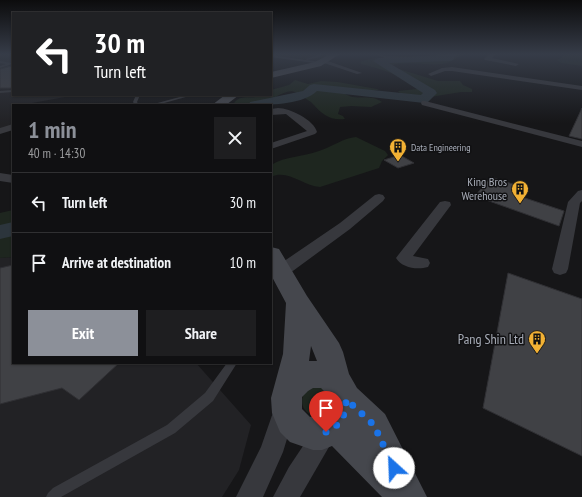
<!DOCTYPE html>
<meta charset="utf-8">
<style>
body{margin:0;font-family:"PT Sans Narrow",sans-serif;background:#1e1e20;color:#f1f3f6;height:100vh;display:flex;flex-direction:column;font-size:15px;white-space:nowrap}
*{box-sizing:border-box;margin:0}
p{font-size:13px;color:#9c9d9f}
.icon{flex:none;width:22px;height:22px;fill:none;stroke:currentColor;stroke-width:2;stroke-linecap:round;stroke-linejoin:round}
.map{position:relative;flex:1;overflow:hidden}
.sheet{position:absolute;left:12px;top:104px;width:260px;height:260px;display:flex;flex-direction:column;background:#101012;border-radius:0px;box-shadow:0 1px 3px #0004,0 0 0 1px #303032}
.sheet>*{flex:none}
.banner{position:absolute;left:12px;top:12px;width:260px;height:84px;border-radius:0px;box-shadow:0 1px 3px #0004,0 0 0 1px #303032;background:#202124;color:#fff;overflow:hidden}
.pin{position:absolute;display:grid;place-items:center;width:34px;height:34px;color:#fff;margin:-41px -17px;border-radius:50% 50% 50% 0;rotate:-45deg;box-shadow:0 0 4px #0007}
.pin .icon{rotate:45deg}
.me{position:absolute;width:44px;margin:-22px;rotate:335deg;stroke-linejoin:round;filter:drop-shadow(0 0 3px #0008)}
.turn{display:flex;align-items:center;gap:14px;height:84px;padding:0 16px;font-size:18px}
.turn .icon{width:52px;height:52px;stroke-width:2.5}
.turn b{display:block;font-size:28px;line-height:34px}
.round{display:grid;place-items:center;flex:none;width:42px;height:42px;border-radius:0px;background:#1e1e20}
.head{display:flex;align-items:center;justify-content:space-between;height:68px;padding:0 16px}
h1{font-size:24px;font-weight:800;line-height:30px;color:#8c9099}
.cta{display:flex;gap:8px;margin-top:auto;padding:8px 16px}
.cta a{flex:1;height:46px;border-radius:0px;background:#8c9099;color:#fff;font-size:16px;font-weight:800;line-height:46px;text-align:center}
.cta a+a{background:#1e1e20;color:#f1f3f6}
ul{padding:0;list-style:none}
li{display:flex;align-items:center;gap:12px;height:60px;padding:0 16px;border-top:1px solid #303032}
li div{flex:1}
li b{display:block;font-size:15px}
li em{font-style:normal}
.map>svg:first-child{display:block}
</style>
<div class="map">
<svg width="582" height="497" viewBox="0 0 582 497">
<rect width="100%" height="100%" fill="#161618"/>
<g fill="#222225">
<path d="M 0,54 L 13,54 L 13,95 L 76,95 L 32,103 L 32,105 L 13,105 L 13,126 L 0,130 Z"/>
<path d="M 271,54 L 332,54 L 318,61 L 271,55 Z"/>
<path d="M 13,257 L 13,363 L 196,363 L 251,425 L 239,470 L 222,497 L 0,497 L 0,258 Z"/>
</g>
<g fill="#1e261f">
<path d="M 439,54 L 465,54 C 457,56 452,63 443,64 C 425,66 406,60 389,66 L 438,81 L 460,81 L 463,85 L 472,89 L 472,92 L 461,92 L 424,98 L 401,94 L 398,91 L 417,89 L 418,85 C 400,75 381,69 361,64 L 360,62 C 381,52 421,64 439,54 Z"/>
<path d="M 567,54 L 582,54 L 582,66 L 561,63 L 557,60 Z"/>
<path d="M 295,80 L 308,84 L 321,81 L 338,82 L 377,89 L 379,90 L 345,91 L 344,93 C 355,102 370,93 382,102 L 371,107 L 351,106 L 340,107 L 338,114 L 343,116 L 345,119 C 330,121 322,114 313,104 C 312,102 298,94 295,92 C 285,88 269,103 258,105 C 250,107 241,105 233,105 C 238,95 246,98 255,97 C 261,97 265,95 271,95 L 271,90 L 289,85 Z"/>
<path d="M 356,137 L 385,151 L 388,155 L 382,161 L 379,168 L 320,187 C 303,186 288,169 271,177 L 271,165 C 286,156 302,157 319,151 C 332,147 343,138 356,137 Z"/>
<path d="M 13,210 L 13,257 L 0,258 L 0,213 Z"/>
<circle cx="317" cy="401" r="15"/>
</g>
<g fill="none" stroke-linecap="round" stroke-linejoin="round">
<g fill="#2c353c" fill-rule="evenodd">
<path d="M 448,54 L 457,54 L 453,60 L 450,61 L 389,63 L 435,90 L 437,93 L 428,102 L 424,103 L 317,91 C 303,105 267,105 249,105 L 250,102 L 303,91 L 310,85 L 314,84 L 421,95 L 423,93 L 373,61 L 378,58 L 447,55 Z"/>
<path d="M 13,222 L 13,236 L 0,239 L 0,225 Z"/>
</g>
</g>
<g fill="#404145" stroke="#303034">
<path d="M 12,66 L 13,66 L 13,88 L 0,88 L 0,69 Z"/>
<path d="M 582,108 L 582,139 L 569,136 Z"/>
<path d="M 400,155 L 414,163 L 398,168 L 384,160 Z"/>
<path d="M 491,177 L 525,188 L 519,196 L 564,211 L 559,226 L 475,196 Z"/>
<path d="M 13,265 L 13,363 L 119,363 L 79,400 L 62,388 L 0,404 L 0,268 Z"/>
<path d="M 508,273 L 582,299 L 582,456 L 483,408 Z"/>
</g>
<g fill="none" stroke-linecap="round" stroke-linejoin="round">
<g fill="#37383d" fill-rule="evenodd">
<path d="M 320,54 L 322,54 L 320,57 L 307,60 L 306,59 L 318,55 Z"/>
<path d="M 376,54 L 385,56 L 410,57 L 385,58 Z"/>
<path d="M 271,55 L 321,62 L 322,63 L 321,64 L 271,57 Z"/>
<path d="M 0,61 L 11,63 L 12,64 L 0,68 L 0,66 L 6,64 L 0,63 Z"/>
<path d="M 13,90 L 13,92 L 0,93 L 0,91 Z"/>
<path d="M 136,95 L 140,95 L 137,102 L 139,105 L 135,105 L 133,102 Z"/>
<path d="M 187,95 L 193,95 L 157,105 L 150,105 Z"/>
<path d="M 227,363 L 237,363 L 213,401 L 175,433 L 61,497 L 46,497 L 48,493 L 53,488 L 167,425 L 205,393 Z"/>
</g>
<g fill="#37383d" fill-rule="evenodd">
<path d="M 489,54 L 495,54 L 492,58 L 519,64 L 516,66 L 485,60 L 484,59 Z"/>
<path d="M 321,60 L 325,60 L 362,73 L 357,74 L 321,62 Z"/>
<path d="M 452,67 L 582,86 L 582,90 L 452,71 L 445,71 L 431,76 L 428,74 L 442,68 Z"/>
<path d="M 422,101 L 425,101 L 582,141 L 582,147 L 422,105 L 421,103 Z"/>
<path d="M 278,108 C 290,108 314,120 317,132 L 315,134 L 271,149 L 271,143 L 307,131 L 286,114 L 271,115 L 271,109 Z"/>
<path d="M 13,124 L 13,130 L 0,134 L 0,128 Z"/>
<path d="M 0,173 L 13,175 L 13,183 L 0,181 Z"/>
<path d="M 582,190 L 582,201 L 580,203 L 568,269 L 566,273 L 560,275 L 554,273 L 552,269 L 568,202 L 578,191 Z"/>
<path d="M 379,194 L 383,195 L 385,198 L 383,201 L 350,229 L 286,276 L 280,278 L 274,276 L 272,272 L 274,268 L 340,223 L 375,195 Z"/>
<path d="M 445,201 L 450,202 L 451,205 L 413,256 L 428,259 L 430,263 L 428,267 C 417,270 402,268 396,258 L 399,254 L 440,202 Z"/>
<path d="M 285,398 L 293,401 L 296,409 L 283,452 L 263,497 L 236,497 L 261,447 L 277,401 Z"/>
<path d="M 325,421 L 333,425 L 337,433 L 300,497 L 273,497 L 289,467 L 317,425 Z"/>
</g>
<g fill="#45474d" fill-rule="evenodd">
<path d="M 330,54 L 340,54 L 321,66 L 271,78 L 271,72 L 315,62 Z"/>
<path d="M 225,95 L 239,95 L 226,105 L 212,105 Z"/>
<path d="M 271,247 L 279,249 L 307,296 L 339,343 L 343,352 L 349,374 L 357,388 L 385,414 L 427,497 L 382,497 L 332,446 L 322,450 L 313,450 L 290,442 L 280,432 L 272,413 L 271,398 L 283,354 L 286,303 L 271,275 ZM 311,346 L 317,361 L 309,361 ZM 313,388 L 321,388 L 330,397 L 330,409 L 322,417 L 310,417 L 302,409 L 302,397 L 308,391 Z"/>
</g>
</g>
<linearGradient id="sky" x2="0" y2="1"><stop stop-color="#0c0c0d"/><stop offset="0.44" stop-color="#363c48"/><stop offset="1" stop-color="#363c48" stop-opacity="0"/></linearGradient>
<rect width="582" height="123" fill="url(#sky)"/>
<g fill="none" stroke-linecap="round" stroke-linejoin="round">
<path stroke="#1a73e8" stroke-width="7" stroke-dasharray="0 12.6" d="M 326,432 C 341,425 346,415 346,399 L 374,425 L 394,468"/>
</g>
<defs>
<g id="building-pin" transform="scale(0.9)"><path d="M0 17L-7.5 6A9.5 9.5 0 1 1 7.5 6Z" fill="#f2b134" stroke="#111113"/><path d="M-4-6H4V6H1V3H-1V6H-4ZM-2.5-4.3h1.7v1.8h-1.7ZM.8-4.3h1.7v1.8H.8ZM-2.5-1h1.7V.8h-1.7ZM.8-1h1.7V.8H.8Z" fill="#111"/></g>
</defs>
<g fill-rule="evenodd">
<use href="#building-pin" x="398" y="147"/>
<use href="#building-pin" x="520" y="189"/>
<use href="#building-pin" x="537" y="339"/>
</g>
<g text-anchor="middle" stroke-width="3" stroke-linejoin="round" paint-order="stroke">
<g font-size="10" fill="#a8adb8" stroke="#111113" text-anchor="start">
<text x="411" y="151">Data Engineering</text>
</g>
<g font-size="12" fill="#a8adb8" stroke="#111113" text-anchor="end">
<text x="507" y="186">King Bros<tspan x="507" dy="14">Werehouse</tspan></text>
</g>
<g font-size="14" fill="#a8adb8" stroke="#111113" text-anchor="end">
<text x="524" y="344">Pang Shin Ltd</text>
</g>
</g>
</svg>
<div class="pin" style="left:326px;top:432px;background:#d93025"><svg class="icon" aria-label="arrive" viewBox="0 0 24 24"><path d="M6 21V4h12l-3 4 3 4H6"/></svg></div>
<svg class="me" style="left:394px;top:468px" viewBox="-20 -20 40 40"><circle r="19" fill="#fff"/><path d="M0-13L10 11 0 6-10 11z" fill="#1a73e8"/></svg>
<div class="banner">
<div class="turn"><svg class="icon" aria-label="left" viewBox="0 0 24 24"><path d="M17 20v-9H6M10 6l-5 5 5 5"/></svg><div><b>30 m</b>Turn left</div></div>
</div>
<section class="sheet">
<div class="head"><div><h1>1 min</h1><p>40 m · 14:30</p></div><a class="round"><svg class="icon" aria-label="close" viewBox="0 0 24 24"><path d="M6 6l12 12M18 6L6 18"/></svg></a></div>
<ul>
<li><svg class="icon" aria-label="left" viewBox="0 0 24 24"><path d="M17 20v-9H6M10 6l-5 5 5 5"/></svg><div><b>Turn left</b></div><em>30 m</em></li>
<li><svg class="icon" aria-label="arrive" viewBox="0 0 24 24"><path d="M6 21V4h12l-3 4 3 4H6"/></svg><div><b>Arrive at destination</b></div><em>10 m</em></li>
</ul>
<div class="cta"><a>Exit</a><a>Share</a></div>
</section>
</div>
